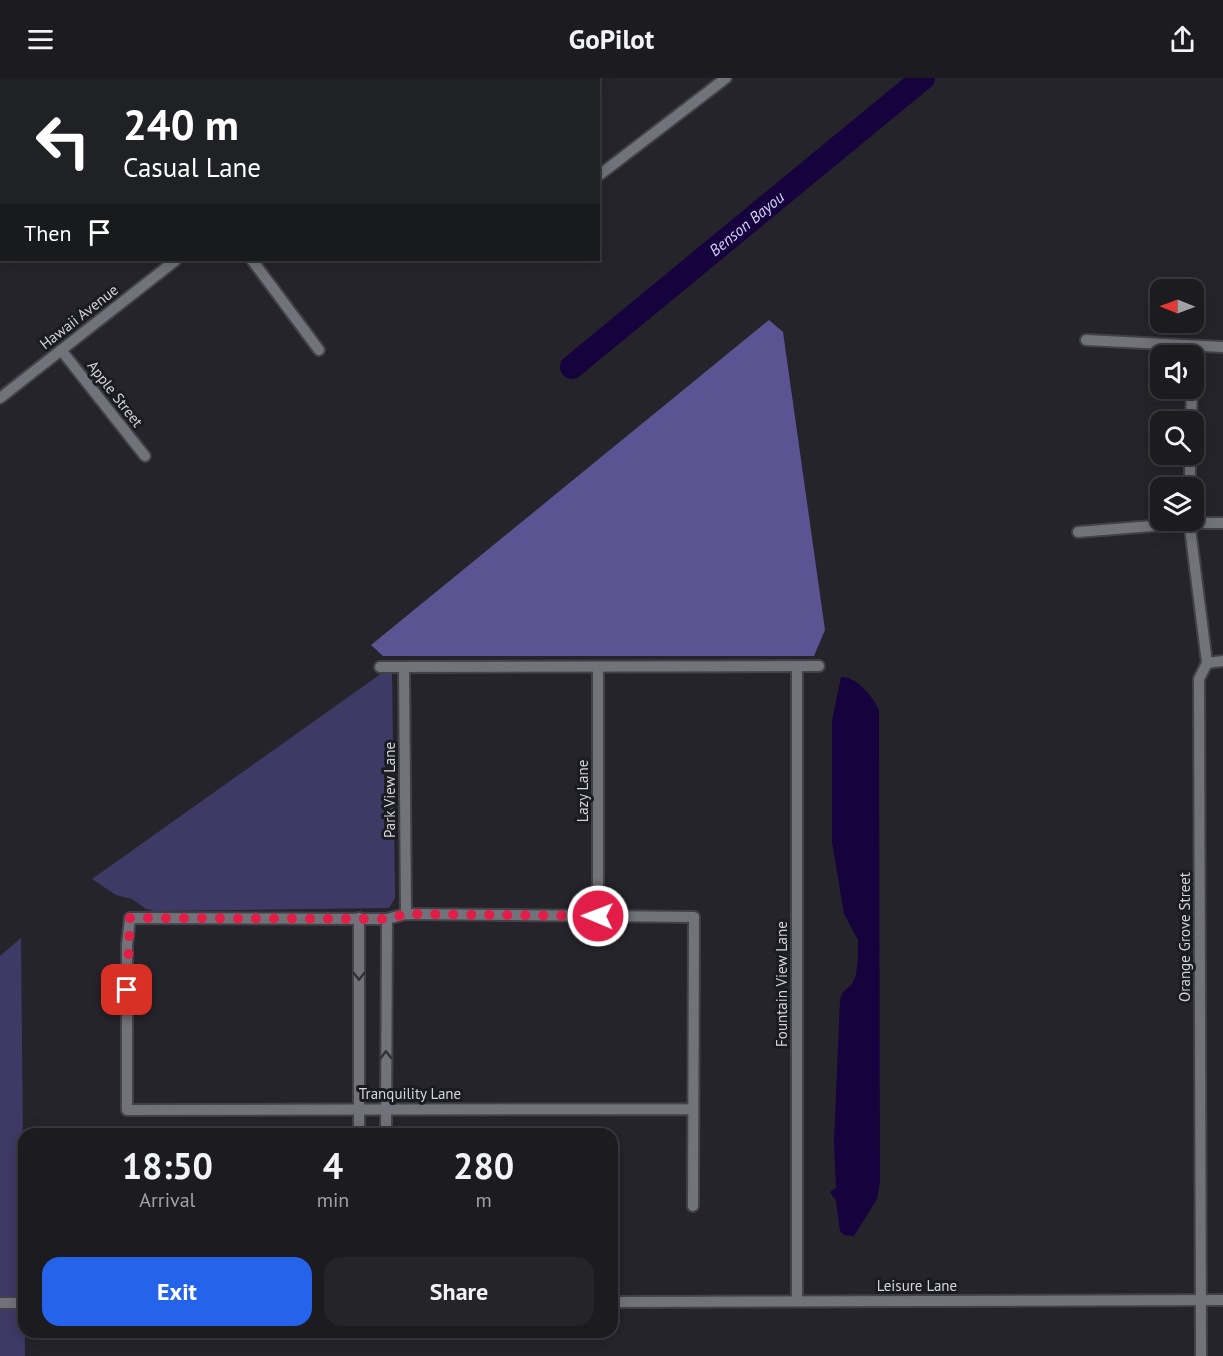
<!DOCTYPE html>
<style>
body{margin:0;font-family:"PT Sans",sans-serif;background:#252429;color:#f1f3f6;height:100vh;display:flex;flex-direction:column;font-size:22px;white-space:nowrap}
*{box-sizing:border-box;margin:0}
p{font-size:20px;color:#a0a1a5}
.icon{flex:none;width:33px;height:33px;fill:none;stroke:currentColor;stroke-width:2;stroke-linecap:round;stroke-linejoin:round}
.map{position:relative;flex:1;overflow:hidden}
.details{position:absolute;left:18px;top:1050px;width:600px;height:210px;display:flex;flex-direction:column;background:#1c1b20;border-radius:18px;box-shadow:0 3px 15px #0003,0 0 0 2px #3a393e}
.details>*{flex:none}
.guide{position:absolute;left:0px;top:0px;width:600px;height:183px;box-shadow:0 3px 15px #0003,0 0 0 2px #3a393e;background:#202124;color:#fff;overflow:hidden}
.needle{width:39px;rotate:271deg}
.controls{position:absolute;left:1150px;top:201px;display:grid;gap:12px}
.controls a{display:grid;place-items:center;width:54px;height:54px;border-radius:12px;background:#1c1b20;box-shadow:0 3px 15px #0003,0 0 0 2px #3a393e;font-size:30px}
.pin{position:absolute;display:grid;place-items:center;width:51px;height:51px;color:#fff;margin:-26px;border-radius:12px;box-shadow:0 3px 9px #0006}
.me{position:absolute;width:66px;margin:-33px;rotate:271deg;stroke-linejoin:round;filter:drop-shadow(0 0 4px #0008)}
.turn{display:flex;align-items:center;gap:21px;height:126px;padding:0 24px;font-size:27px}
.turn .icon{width:78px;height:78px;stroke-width:2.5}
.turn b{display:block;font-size:42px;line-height:51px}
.then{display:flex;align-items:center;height:57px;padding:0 24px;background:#0003;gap:12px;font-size:22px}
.eta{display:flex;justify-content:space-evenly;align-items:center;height:102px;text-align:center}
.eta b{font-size:36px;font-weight:700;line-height:42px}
.primary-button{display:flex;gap:12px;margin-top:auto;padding:12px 24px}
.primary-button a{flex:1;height:69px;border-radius:18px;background:#2563eb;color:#fff;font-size:24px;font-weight:700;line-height:69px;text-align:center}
.primary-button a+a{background:#252429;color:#f1f3f6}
header{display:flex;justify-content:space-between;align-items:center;height:78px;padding:0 24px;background:#1c1b20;font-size:27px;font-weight:700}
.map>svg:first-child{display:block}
</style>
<header><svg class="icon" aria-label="menu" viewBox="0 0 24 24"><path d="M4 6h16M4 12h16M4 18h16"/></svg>GoPilot<svg class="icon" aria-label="share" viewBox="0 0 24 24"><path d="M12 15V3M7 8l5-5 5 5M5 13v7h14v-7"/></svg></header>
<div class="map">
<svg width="1223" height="1278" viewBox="0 0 1223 1278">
<rect width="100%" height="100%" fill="#25242b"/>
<g fill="#3f3966">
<path d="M 382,595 L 392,595 L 395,820 L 389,830 L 154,833 L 146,831 L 132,821 L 116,817 L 92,801 Z"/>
<path d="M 21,860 L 25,1278 L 0,1278 L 0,878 Z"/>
</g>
<path fill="#5c5393" d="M 769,242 L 783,254 L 825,552 L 814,578 L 383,578 L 371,567 Z"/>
<path fill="#16033d" d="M 841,599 C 858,599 872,618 879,632 L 880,1104 L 877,1121 L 854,1158 L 844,1157 L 840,1153 L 836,1123 L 830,1114 L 836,1110 L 834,1064 L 840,922 L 842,915 L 852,906 L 856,897 L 858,879 L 858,862 L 844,836 L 832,764 L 832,642 Z"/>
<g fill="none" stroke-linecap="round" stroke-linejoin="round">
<path stroke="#16033d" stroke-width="24" id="s1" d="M 572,289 L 923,0"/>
<g stroke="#414147" stroke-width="14">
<g id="street">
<path d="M 390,0 L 391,2"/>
<path d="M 108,2 L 110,0"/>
<path d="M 410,2 L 411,0"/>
<path d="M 0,78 L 2,77"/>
<path d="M 598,98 L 726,0"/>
<path d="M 252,182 L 319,272"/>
<path d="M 1086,262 L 1223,269"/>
<path d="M 61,272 L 145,378"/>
<path d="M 0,320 L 176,182"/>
<path d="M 1191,344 L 1192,310"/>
<path d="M 1190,410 L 1190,376"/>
<path d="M 1189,442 L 1207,585 L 1199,601 L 1201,1278"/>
<path d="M 1078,454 L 1189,445 L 1223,445"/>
<path d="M 1207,585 L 1223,583"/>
<path d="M 380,589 L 819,588"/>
<path d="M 404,589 L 406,836"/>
<path d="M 598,589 L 598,838"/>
<path d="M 359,840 L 359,1056"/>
<path d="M 386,1056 L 387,841"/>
<path d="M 693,1128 L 694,839 L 406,836 L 387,841 L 130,840 L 127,867 L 127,1032 L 693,1031"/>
<path d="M 797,1223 L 797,588"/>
<path d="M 612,1224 L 1223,1222"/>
<path d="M 0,1225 L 24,1225"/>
</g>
</g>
<use href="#street" stroke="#72727a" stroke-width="10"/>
</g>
<defs><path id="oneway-chevron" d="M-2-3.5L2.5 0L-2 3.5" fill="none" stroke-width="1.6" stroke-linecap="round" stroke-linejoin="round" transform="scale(1.5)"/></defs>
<g stroke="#313138">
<use href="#oneway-chevron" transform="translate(359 898) rotate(90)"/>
<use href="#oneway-chevron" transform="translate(386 977) rotate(-90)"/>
</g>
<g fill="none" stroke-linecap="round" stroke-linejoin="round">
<path stroke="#e11d48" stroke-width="10" stroke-dasharray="0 18" d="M 127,912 L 130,840 L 387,841 L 406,836 L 598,838"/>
</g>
<g text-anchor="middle" stroke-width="6" stroke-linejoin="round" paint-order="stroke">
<g font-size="15" fill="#d4d4d9" stroke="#1b1b22">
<text transform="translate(79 239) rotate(-38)" y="5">Hawaii Avenue</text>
<text transform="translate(115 316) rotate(52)" y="5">Apple Street</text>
<text transform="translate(390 712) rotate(-90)" y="5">Park View Lane</text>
<text transform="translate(583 713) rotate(-90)" y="5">Lazy Lane</text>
<text transform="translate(1185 859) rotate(-90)" y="5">Orange Grove Street</text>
<text transform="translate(782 906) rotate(-90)" y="5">Fountain View Lane</text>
<text x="410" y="1021">Tranquility Lane</text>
<text x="917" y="1213">Leisure Lane</text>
</g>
<g font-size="16" font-style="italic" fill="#d1cff5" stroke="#1b1b22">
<text dy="6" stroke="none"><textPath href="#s1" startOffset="226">Benson Bayou</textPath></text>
</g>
</g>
</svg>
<div class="controls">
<a><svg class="needle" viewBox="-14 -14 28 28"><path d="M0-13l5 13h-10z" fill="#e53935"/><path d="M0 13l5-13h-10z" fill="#a0a1a5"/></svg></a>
<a><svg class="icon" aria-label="sound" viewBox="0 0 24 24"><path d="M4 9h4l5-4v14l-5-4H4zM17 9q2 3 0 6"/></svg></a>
<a><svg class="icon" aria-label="search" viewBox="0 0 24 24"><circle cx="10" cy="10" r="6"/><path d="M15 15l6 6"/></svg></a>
<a><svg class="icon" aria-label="layers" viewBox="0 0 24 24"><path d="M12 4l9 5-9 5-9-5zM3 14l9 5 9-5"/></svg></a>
</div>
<div class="pin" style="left:127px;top:912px;background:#d93025"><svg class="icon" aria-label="arrive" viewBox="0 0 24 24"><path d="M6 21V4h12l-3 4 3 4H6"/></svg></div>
<svg class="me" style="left:598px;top:838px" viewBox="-20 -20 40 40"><circle r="17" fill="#e11d48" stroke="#fff" stroke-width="3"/><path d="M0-11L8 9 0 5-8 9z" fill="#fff"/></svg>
<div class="guide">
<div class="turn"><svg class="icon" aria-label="left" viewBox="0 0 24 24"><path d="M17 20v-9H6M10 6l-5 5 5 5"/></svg><div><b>240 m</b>Casual Lane</div></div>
<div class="then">Then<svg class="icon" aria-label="arrive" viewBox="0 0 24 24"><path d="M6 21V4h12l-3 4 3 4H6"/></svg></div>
</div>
<section class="details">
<div class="eta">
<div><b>18:50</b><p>Arrival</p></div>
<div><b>4</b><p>min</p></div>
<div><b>280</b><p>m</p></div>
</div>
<div class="primary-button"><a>Exit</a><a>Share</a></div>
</section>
</div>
